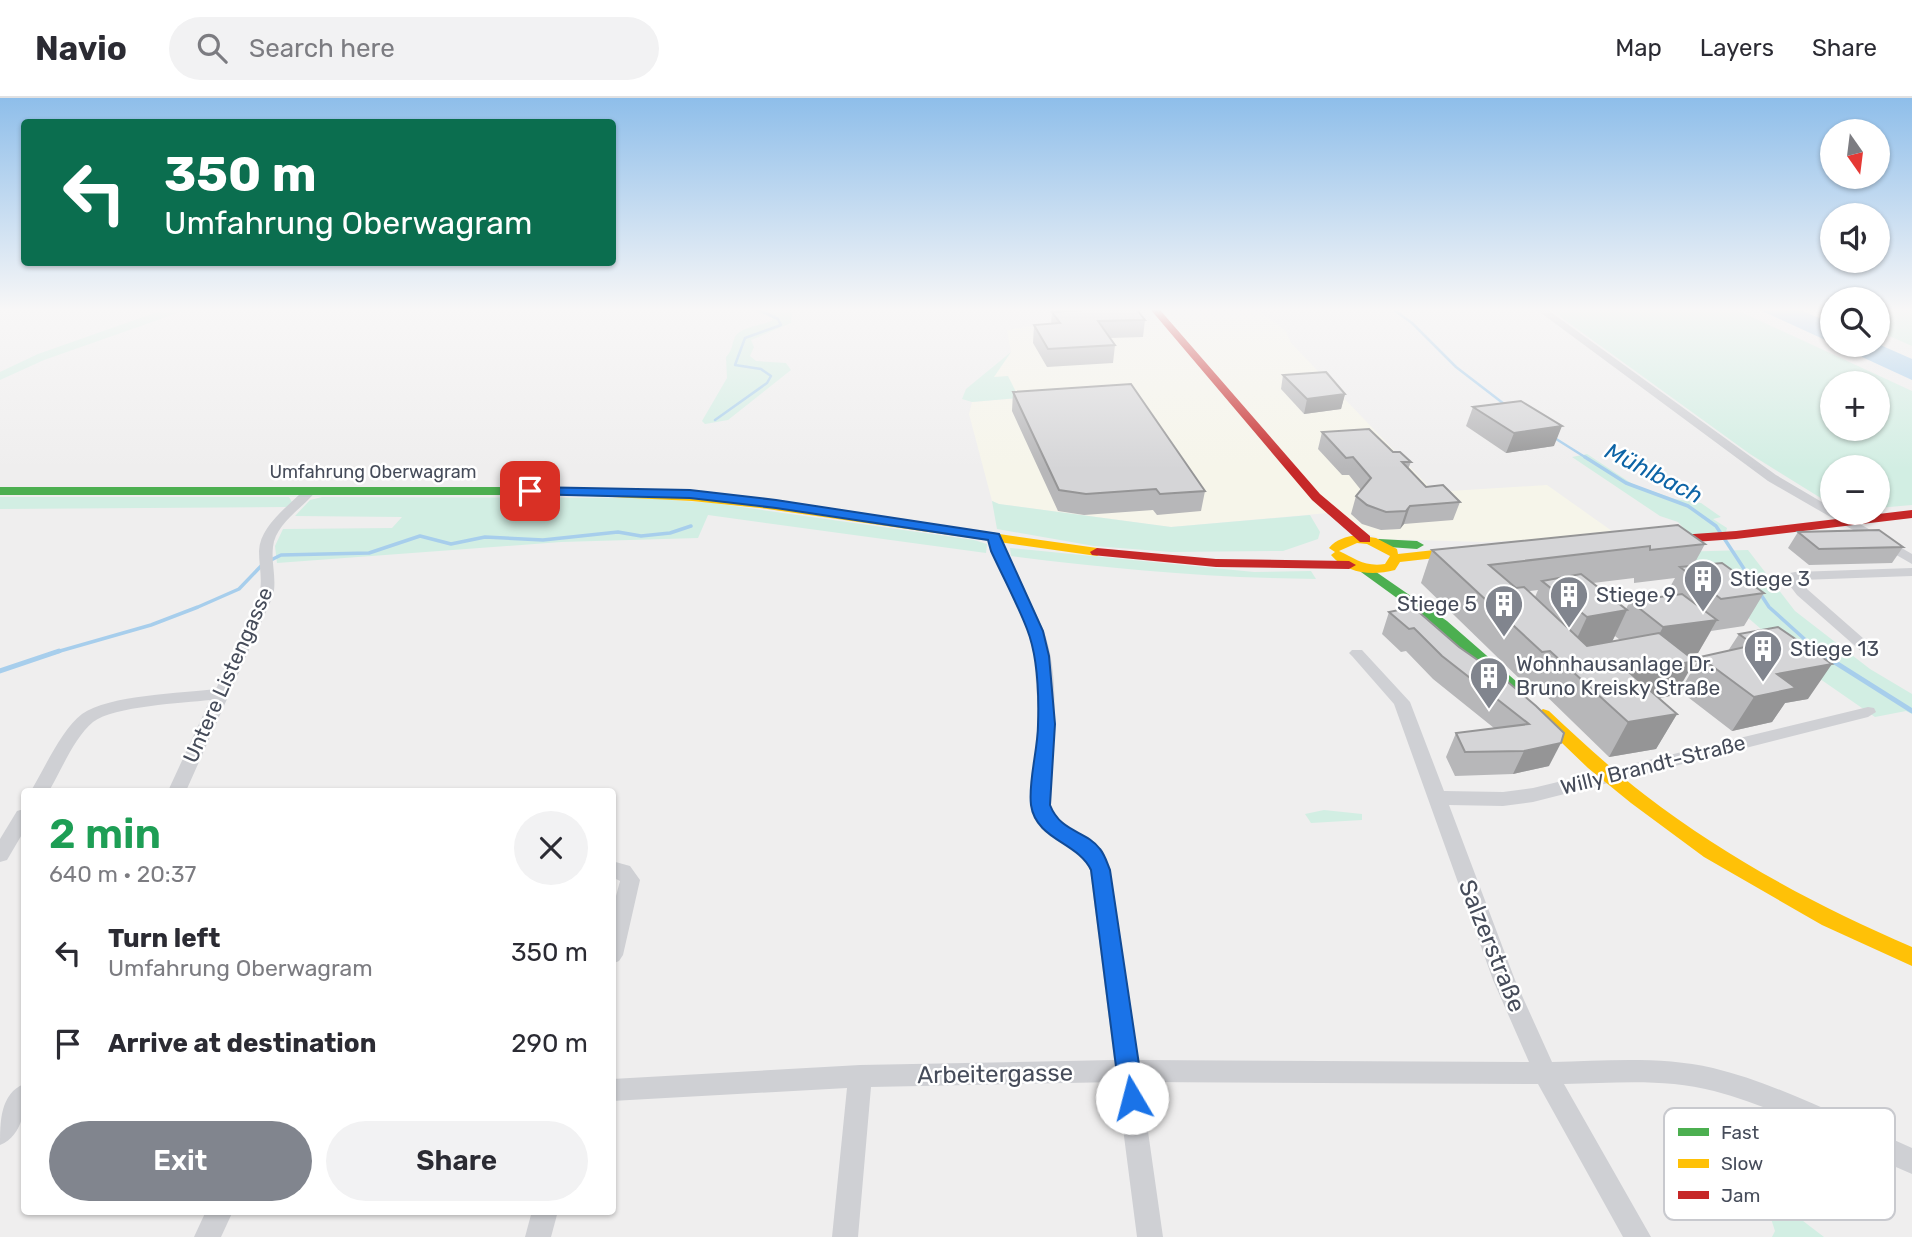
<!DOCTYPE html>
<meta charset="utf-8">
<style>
body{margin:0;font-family:Rubik,sans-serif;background:#f2f2f3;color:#2b2b33;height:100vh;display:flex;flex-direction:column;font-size:26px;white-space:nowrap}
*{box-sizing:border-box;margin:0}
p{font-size:23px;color:#7c7c81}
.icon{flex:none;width:38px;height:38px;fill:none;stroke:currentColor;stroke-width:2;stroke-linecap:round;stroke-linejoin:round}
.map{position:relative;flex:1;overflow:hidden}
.details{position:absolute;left:21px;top:690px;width:595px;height:427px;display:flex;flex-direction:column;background:#fff;border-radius:7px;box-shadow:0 2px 5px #0004}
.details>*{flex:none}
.hud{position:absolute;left:21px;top:21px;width:595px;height:147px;border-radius:7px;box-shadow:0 2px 5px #0004;background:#0b6e4f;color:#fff;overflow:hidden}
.needle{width:46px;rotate:166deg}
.tools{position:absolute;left:1820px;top:21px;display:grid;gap:14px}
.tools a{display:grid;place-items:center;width:70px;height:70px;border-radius:50%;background:#fff;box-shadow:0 2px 5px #0004;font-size:35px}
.pin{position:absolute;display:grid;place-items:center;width:60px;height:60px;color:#fff;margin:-30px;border-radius:14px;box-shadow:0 4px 10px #0006}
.me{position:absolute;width:77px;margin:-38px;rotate:352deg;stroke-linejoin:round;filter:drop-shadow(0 0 5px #0008)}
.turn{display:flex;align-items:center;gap:24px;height:147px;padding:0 28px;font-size:32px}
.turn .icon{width:91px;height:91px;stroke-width:2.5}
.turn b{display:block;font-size:49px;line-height:60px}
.round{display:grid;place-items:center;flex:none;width:74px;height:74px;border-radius:37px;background:#f2f2f3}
.overview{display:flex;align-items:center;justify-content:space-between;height:119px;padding:0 28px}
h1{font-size:42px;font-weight:600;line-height:52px;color:#1e9e55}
.cta{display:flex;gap:14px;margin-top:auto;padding:14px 28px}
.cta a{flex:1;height:80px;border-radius:42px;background:#81858e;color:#fff;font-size:28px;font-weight:600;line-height:80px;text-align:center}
.cta a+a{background:#f2f2f3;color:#2b2b33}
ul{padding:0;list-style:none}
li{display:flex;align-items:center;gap:21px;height:91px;padding:0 28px}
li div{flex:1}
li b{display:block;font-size:26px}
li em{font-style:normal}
header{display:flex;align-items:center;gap:42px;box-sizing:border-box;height:98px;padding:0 35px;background:#fff;border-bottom:2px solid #e1e1e2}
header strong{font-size:33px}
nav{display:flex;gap:38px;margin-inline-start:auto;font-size:24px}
.search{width:490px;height:63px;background:#f2f2f3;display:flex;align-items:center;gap:18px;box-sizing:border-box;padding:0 24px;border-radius:38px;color:#7c7c81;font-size:26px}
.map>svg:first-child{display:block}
</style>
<header>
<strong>Navio</strong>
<div class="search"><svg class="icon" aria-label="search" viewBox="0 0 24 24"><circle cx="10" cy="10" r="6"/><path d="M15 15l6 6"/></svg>Search here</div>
<nav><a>Map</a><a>Layers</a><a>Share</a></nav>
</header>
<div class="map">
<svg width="1912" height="1139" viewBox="0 0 1912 1139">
<rect width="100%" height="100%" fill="#efeeee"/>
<path fill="#f6f5ea" d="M 1144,212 L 1257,212 L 1285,232 L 1291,245 L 1434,394 L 1547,387 L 1619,438 L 1483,444 L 1382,441 L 1358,432 L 1339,414 L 1171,429 L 999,406 L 992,403 L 969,316 L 972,304 L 1018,300 L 993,279 L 1011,254 L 1007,232 L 1045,226 L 1152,222 Z"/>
<g fill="#d2eee3" fill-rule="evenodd">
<path d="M 163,212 L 186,212 L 44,262 L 0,282 L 0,274 L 38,256 Z"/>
<path d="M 751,212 L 789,212 L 792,216 L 791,225 L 751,242 L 754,249 L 750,258 L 756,263 L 786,265 L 791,272 L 728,322 L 705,326 L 702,323 L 727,280 L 726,259 C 734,250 731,247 735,239 C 740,229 763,227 772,223 L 772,220 Z"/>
<path d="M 1551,212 L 1737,212 L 1912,293 L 1912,407 L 1878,410 L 1878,369 L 1832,369 L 1832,407 L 1750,356 ZM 1832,285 L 1878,285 L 1878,331 L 1832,331 Z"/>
<path d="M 1878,212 L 1912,212 L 1912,248 L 1878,233 Z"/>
<path d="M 1011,254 L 994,279 L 1008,278 L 1019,300 L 972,304 L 962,301 L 966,291 Z"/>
<path d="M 1587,356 L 1634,387 L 1675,401 L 1701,405 L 1721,419 L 1713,421 L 1727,430 L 1726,434 L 1691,438 L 1678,424 L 1660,418 L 1572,359 Z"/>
<path d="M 0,399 L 289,399 L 292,404 L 287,409 L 0,411 Z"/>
<path d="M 322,399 L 641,400 L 713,405 L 974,442 L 987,446 L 986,455 L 708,417 L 698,440 L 561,444 L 277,465 L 275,448 L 283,431 L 392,430 L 402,419 L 295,418 L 310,402 Z"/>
<path d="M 992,403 L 999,406 L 1171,429 L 1310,417 L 1320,434 L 1318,441 L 1283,453 L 1171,454 L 1094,448 L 997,431 Z"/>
<path d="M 1010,450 L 1254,474 L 1311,473 L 1316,481 C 1213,480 1113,471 1011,458 Z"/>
<path d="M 1748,452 L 1795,513 L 1870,571 L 1912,596 L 1912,616 L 1906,613 L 1875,619 L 1810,574 L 1673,454 Z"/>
<path d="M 1324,712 L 1362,716 L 1362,722 L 1311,725 L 1305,716 Z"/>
<path d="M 1766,1105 L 1790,1113 L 1824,1139 L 1772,1139 L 1775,1133 Z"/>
</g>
<g fill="#a7ceec">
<path d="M 1760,212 L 1801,212 L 1832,226 L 1832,245 Z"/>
<path d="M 1878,246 L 1912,261 L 1912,282 L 1836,247 Z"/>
</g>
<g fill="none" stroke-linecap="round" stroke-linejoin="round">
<g stroke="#a7ceec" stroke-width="2.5">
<path d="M 1394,212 L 1412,225 L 1456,269 L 1508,309"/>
<path d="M 715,322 L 767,285 L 771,278 L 761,271 L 735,267 L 745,240 L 781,227 L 778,221 L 759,212"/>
<path d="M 1553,339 L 1588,361"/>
</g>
<g stroke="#a7ceec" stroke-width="3.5">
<path d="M 1585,359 L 1626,385 L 1688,408 L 1716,428 L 1769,509 L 1820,555"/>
<path d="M 269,463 L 281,457 L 369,455 L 420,438 L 451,446 L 485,439 L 543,442 L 618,434 L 641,438 L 670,435 L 691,428"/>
<path d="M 53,555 L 151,527 L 198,509 L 239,491 L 262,467"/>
</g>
<g stroke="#a7ceec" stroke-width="5">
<path d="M 1817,553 L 1912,613"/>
<path d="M 0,573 L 59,553"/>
</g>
<g fill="#cfd0d4" fill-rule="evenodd">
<path d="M 1537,212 L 1548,212 L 1776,377 L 1832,410 L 1832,415 L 1841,415 L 1912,456 L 1912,466 L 1768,383 Z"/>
<path d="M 310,389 L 316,393 C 303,410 275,426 273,449 C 271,466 277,481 273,498 L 186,693 L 168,693 L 210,602 C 183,605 114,608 93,624 C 74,640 62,671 49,693 L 31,693 C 44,671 62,631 82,616 C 108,597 183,595 216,591 L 259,498 C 263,482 259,469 259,453 C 260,427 290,407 306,390 Z"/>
<path d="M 994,434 L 1001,438 C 1010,471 1030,500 1043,531 C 1062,578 1053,656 1049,707 C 1062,736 1086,732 1100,751 C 1104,757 1107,765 1110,772 L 1137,962 L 1529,964 L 1493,882 L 1394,606 L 1352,558 L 1349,555 L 1352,552 L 1362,552 L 1410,604 L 1444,693 L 1503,694 L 1533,690 L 1868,609 L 1874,610 L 1876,614 L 1868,619 L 1533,704 L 1503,708 L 1449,707 L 1515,882 L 1552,964 C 1605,963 1660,958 1713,970 C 1779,986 1849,1023 1912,1050 L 1912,1076 C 1847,1048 1782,1011 1714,993 C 1665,980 1614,985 1564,986 L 1651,1139 L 1623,1139 L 1538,986 L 1141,984 L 1163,1139 L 1137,1139 L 1117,984 L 871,989 L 858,1139 L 832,1139 L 847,990 L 612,1003 L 612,981 L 860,967 L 1114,962 L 1090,772 L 1084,759 L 1050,738 L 1039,726 L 1031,707 L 1039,626 L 1034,558 L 1028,533 L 991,453 L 987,438 Z"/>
<path d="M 1912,470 L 1912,478 L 1801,482 L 1807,491 L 1872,548 L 1875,551 L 1867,556 L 1862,554 L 1797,497 L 1787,484 L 1790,475 L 1795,474 Z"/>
<path d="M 24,711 L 24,733 L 7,762 L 0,764 L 0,741 L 17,713 Z"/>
<path d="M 612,763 L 630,768 L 640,782 L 623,857 L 619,863 L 612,866 L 612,813 L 620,783 L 612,779 Z"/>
<path d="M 24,986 C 26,1008 24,1037 0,1047 C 0,1024 0,996 24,986 Z"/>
<path d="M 206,1113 L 233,1113 L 221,1139 L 194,1139 Z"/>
<path d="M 532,1113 L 558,1113 L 551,1139 L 525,1139 Z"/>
</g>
<g fill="#4caf50" fill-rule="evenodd">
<path d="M 0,389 L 556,389 L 562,393 L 556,397 L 0,397 Z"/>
<path d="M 1379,441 L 1417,443 L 1424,447 L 1417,451 L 1374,448 L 1372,445 Z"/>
<path d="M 1366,467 L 1447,523 L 1525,591 L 1527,595 L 1525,599 L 1513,599 L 1437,529 L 1361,474 L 1359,471 L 1361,468 Z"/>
</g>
<g fill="#ffc107" fill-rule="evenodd">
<path d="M 556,389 C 738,394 917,425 1097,450 L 1104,454 L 1097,458 L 760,410 L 692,403 L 552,396 L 552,390 Z"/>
<path d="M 1357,437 L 1376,440 L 1397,451 L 1398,456 L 1462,449 L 1469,453 L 1462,457 L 1400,464 L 1395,472 C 1372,478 1347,476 1331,457 L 1335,454 L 1329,450 C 1336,441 1346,439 1357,437 ZM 1357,445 L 1367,446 L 1390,458 L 1385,466 C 1365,469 1356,461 1339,453 Z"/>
<path d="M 1543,611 L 1549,613 C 1580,642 1611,671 1645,697 C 1727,760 1817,808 1912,849 L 1912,868 L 1822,827 L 1704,759 L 1631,705 L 1588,670 L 1537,621 L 1535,617 Z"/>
</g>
<g fill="#c62828" fill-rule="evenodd">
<path d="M 1151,212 L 1160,212 L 1320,396 L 1370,438 L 1370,444 L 1360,444 L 1312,402 Z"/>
<path d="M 1912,412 L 1912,420 L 1736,441 L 1666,446 L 1659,442 L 1666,438 L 1736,433 Z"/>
<path d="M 1097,450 L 1216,461 L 1349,463 L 1356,467 L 1349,471 L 1216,469 L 1092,457 L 1090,454 Z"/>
</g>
</g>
<g fill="#b7b7b9" fill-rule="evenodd">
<path d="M 1052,214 L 1145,222 L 1143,239 L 1110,240 L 1115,247 L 1113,265 L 1047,269 L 1033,245 L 1034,227 L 1051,226 Z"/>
<path d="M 1283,277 L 1345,296 L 1341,311 L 1304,316 L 1281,291 Z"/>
<path d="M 1013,294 L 1205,393 L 1201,413 L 1157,417 L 1153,412 L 1084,417 L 1058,413 L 1012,313 Z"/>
<path d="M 1473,309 L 1554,348 L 1506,355 L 1466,328 Z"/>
<path d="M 1322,334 L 1393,354 L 1411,364 L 1408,371 L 1426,389 L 1460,404 L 1453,422 L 1404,426 L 1400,431 L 1381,432 L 1362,426 L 1351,416 L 1356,398 L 1361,392 L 1349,377 L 1342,377 L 1318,351 Z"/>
<path d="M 1798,434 L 1903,449 L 1892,465 L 1809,467 L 1788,450 Z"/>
<path d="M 1705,446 L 1693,468 L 1764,495 L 1744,528 L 1711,533 L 1698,555 L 1687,557 L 1675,597 L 1659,600 L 1677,616 L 1656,651 L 1609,659 L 1535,587 L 1527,588 L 1421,485 L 1432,452 ZM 1634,480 L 1634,485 L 1675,480 L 1665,498 L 1630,503 L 1626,511 L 1593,485 ZM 1538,492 L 1535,499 L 1528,493 L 1530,493 ZM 1615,538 L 1620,542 L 1612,543 Z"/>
<path d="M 1389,514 L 1459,549 L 1536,608 L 1549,668 L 1513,676 L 1455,678 L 1446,659 L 1456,635 L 1494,630 L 1433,581 L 1406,553 L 1401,554 L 1382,536 Z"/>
<path d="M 1778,529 L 1808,601 L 1785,605 L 1772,624 L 1732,633 L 1680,593 L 1700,559 L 1728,553 L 1739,536 Z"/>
</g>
<g fill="#959596">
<path d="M 1345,296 L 1341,311 L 1304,316 L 1307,301 Z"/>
<path d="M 1562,328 L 1554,348 L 1506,355 L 1514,335 Z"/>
<path d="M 1410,408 L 1404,426 L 1400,431 L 1406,413 Z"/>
<path d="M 1627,512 L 1611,546 L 1571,553 L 1587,519 Z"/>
<path d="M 1717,522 L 1698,555 L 1645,563 L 1663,529 Z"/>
<path d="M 1695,563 L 1675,597 L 1611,610 L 1630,575 Z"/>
<path d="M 1832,566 L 1808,601 L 1785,605 L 1772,624 L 1732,633 L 1754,599 L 1777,576 Z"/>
<path d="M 1677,616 L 1656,651 L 1609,659 L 1628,624 Z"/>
<path d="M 1561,645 L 1549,668 L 1513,676 L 1524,653 Z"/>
</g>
<g fill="#d5d5d7" stroke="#959596" stroke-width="2">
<path d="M 1083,212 L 1137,212 L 1145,222 L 1098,223 L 1115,247 L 1048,251 L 1034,227 L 1060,225 L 1052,214 Z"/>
<path d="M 1326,274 L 1345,296 L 1307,301 L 1283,277 Z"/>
<path d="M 1131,286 L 1205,393 L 1160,396 L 1156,391 L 1086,396 L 1059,392 L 1013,294 Z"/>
<path d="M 1521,303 L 1562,328 L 1514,335 L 1473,309 Z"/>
<path d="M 1369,331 L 1393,354 L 1400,354 L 1411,364 L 1402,364 L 1426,389 L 1443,387 L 1460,404 L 1410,408 L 1406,413 L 1386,414 L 1367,407 L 1356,398 L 1371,380 L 1353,359 L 1346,360 L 1322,334 Z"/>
<path d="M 1678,427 L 1705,446 L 1650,452 L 1650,448 L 1489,467 L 1516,490 L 1524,489 L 1587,548 L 1659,535 L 1695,563 L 1630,575 L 1677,616 L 1628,624 L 1550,553 L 1542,554 L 1432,452 Z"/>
<path d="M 1879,432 L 1903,449 L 1819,451 L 1798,434 Z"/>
<path d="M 1722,465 L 1764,495 L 1721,501 L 1680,469 Z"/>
<path d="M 1581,476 L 1627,512 L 1587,519 L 1542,483 Z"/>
<path d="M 1682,496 L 1717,522 L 1663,529 L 1630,503 Z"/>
<path d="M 1413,509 L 1459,549 L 1502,579 L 1536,608 L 1564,635 L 1561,645 L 1524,653 L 1465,654 L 1456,635 L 1529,626 L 1442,558 L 1414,530 L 1409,531 L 1389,514 Z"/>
<path d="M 1778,529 L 1832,566 L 1777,576 L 1796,590 L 1754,599 L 1700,559 L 1754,547 L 1739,536 Z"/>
</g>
<linearGradient id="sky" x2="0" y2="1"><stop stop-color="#8ebeea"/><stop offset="0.57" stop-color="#f8f7f7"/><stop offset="1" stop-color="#f8f7f7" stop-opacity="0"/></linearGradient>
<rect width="1912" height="371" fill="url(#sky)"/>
<path fill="#1a73e8" stroke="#114b97" stroke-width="2" d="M 530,389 L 690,392 L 776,402 L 999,436 L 1043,533 L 1049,558 L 1055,626 L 1050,707 C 1061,735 1086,732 1100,751 C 1105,757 1107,765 1110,772 L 1144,1000 L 1140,1008 L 1132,1011 L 1123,1008 L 1120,1000 L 1091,772 C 1078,744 1036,742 1031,707 C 1028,684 1038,651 1038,627 C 1039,597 1038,559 1027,531 C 1017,505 1003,479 991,453 L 988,442 L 776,410 L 690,400 L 526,396 L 524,393 Z"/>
<defs>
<g id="building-pin" transform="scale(2.0125)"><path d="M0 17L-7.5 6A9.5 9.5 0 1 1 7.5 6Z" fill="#81858e" stroke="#fff"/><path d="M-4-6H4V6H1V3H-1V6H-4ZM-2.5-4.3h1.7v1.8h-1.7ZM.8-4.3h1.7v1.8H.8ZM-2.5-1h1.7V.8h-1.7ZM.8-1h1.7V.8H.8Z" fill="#fff"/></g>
</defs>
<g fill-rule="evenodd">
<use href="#building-pin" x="1703" y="481"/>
<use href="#building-pin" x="1569" y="497"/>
<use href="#building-pin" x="1504" y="506"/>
<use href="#building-pin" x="1763" y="551"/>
<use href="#building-pin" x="1489" y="578"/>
</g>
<g text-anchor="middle" stroke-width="5" stroke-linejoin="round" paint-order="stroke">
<g font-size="18" fill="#464c5a" stroke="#fff">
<text x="373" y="380">Umfahrung Oberwagram</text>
</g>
<g font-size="21" fill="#464c5a" stroke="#fff" text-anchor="start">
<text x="1730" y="488">Stiege 3</text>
<text x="1596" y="504">Stiege 9</text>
<text x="1477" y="513" text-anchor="end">Stiege 5</text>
<text x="1790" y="558">Stiege 13</text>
<text x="1516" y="573">Wohnhausanlage Dr.<tspan x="1516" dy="24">Bruno Kreisky Straße</tspan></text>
</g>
<g font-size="21" fill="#464c5a" stroke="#fff">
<text transform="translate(228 577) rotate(-66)" y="7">Untere Listengasse</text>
<text transform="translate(1653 667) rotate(-14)" y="7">Willy Brandt-Straße</text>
</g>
<g font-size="23" font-style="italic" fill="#0d64a6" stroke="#fff">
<text transform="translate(1654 375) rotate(27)" y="8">Mühlbach</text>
</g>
<g font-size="24" fill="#464c5a" stroke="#fff">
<text transform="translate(1492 848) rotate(68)" y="8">Salzerstraße</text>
<text transform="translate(995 976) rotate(-1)" y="8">Arbeitergasse</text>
</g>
</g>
<rect x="1664" y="1010" width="231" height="112" rx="10" fill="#fff" stroke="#c8c9ce" stroke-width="2"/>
<rect x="1678" y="1030" width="31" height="8" fill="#4caf50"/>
<rect x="1678" y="1061" width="31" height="9" fill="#ffc107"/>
<rect x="1678" y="1093" width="31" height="8" fill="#c62828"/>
<g font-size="19" fill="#464c5a">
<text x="1721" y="1041">Fast</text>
<text x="1721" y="1072">Slow</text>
<text x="1721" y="1104">Jam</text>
</g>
</svg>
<div class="tools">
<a><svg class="needle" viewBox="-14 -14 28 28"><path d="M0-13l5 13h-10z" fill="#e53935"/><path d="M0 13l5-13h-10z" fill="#7c7c81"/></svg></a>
<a><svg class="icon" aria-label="sound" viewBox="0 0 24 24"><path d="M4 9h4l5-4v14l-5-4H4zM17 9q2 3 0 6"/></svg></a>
<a><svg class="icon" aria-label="search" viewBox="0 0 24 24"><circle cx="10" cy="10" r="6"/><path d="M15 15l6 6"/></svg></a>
<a>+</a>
<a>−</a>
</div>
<div class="pin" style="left:530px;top:393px;background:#d93025"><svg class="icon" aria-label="arrive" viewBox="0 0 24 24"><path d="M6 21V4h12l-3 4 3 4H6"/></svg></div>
<svg class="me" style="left:1132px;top:1000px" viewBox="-20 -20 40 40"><circle r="19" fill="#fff"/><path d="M0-13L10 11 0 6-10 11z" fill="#1a73e8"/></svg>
<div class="hud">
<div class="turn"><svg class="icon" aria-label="left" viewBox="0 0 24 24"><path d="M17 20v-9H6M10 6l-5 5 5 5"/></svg><div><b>350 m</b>Umfahrung Oberwagram</div></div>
</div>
<section class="details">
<div class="overview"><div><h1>2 min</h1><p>640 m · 20:37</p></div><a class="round"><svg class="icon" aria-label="close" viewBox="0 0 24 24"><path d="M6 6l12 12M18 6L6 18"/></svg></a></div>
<ul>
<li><svg class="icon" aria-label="left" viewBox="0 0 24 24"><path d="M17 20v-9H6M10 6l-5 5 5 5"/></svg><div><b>Turn left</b><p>Umfahrung Oberwagram</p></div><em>350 m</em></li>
<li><svg class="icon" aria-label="arrive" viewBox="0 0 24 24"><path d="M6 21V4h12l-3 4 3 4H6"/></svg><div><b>Arrive at destination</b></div><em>290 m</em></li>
</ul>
<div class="cta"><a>Exit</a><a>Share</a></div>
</section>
</div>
